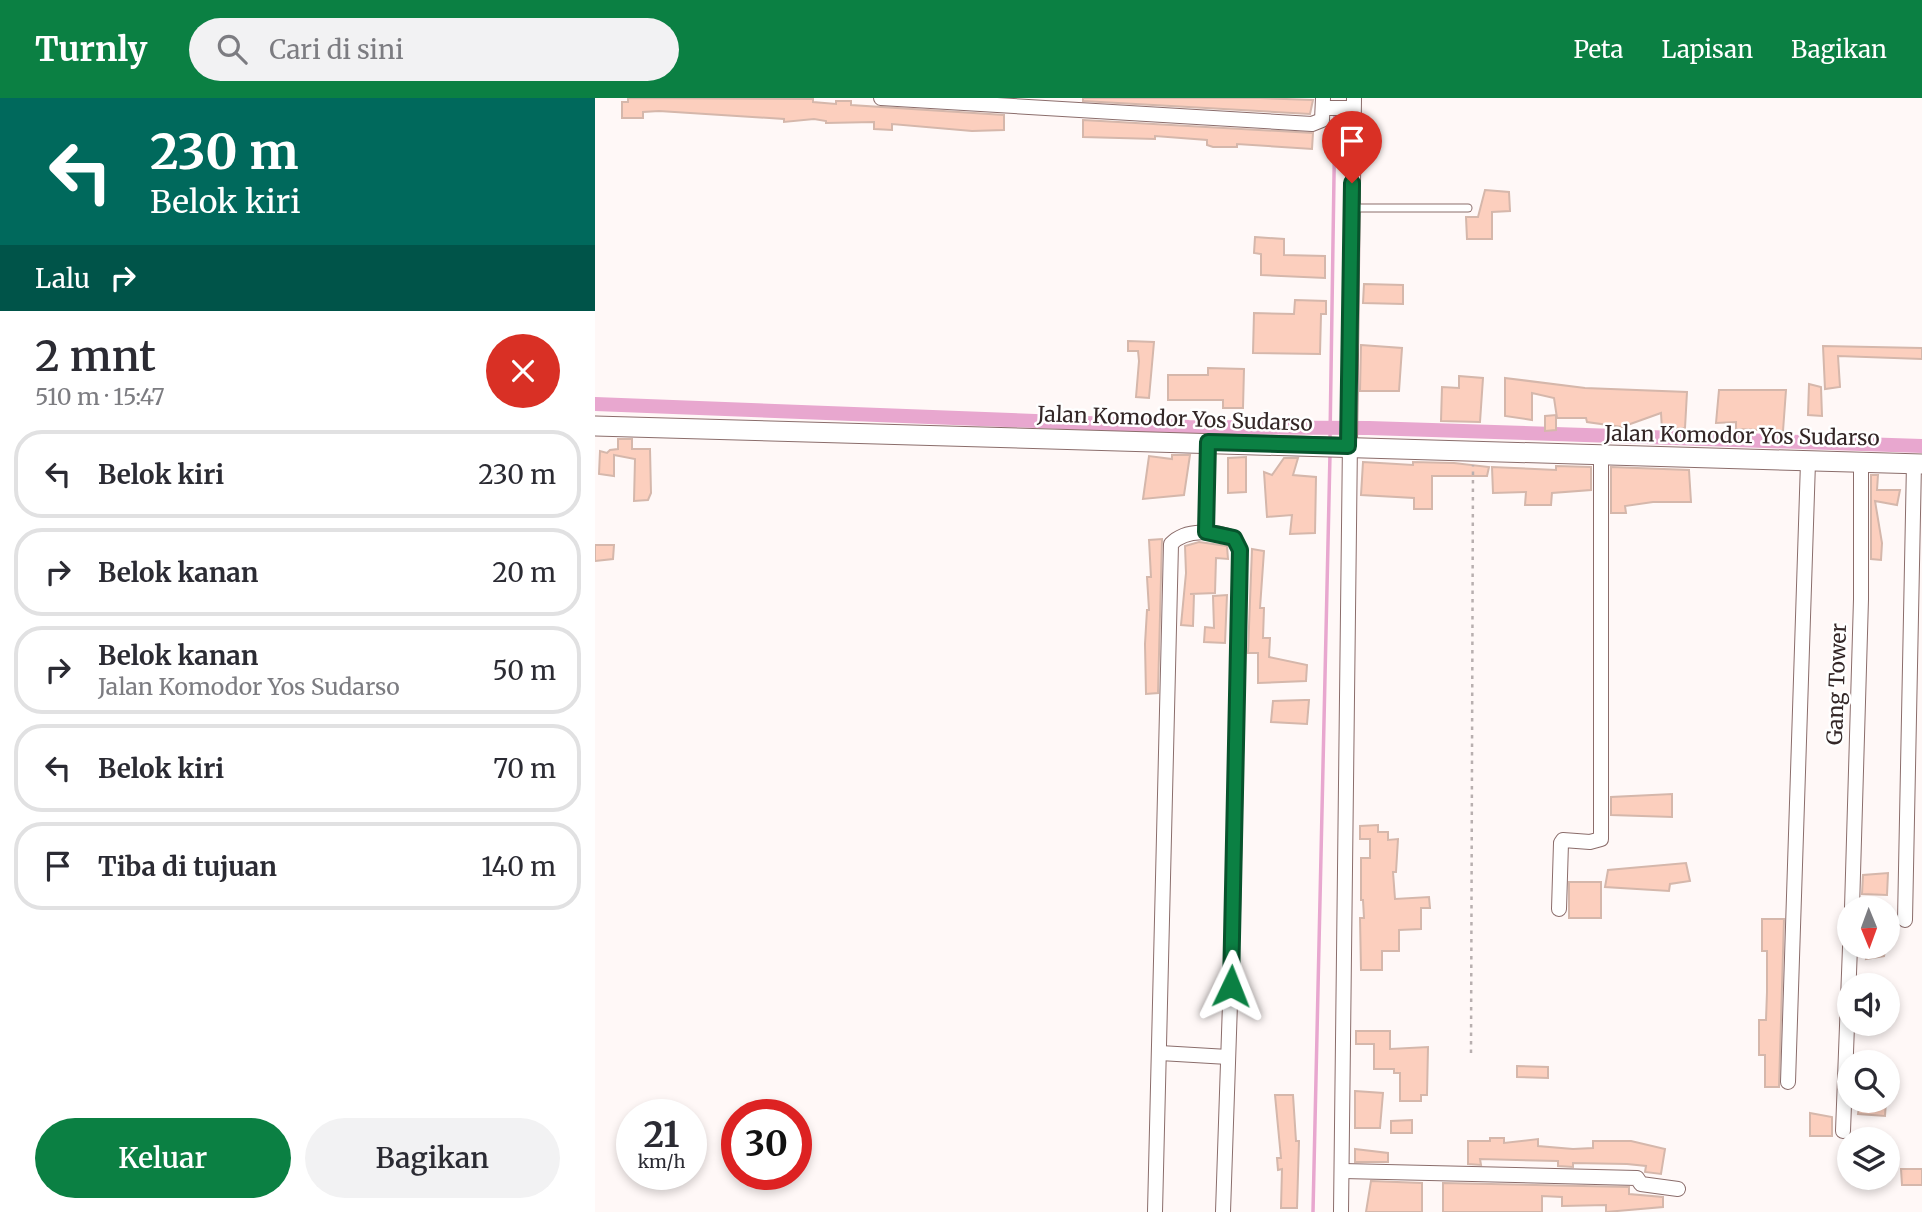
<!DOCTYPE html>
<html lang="id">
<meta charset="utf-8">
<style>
body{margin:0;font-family:Merriweather,serif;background:#f2f2f3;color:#2b2b33;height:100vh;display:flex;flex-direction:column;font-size:26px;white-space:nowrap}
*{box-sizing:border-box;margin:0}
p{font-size:23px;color:#7c7c81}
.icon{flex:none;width:38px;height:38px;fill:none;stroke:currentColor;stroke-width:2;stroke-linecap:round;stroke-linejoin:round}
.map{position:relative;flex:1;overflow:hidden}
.panel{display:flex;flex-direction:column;background:#fff;width:595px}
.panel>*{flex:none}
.guide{background:#00695c;color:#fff;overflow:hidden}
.needle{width:46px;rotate:179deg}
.tools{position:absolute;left:1242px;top:798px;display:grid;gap:14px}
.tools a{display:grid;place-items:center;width:63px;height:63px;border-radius:50%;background:#fff;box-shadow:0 4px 10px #0003;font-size:35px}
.speed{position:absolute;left:21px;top:1001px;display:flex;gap:14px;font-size:35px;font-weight:700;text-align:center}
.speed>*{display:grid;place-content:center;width:91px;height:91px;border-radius:50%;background:#fff;box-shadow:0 4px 10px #0003;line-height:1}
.speed small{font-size:18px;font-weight:400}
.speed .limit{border:10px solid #d22;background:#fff;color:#111}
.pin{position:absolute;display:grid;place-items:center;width:60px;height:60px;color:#fff;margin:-72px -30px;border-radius:50% 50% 50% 0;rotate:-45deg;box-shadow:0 0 7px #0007}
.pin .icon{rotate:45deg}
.me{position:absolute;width:77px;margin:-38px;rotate:2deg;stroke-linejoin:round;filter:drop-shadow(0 0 5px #0008)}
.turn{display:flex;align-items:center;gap:24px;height:147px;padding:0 35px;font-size:32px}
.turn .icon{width:91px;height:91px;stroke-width:2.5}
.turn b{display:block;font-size:49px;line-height:60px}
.then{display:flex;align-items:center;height:66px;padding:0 35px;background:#0003;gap:14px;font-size:26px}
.round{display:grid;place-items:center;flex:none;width:74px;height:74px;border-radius:37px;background:#f2f2f3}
.headline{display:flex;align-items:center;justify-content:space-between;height:119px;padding:0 35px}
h1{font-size:42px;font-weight:600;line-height:52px}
.primary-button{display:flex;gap:14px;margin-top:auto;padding:14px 35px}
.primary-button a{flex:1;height:80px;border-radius:42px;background:#0b8043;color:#fff;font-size:28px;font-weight:600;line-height:80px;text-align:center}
.primary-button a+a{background:#f2f2f3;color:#2b2b33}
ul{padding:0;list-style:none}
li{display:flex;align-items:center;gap:21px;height:88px;margin:0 14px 10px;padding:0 21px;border:4px solid #e1e1e2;border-radius:28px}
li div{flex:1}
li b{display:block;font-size:26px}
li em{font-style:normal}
header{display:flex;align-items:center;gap:42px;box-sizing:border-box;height:98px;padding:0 35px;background:#0b8043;color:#fff}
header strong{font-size:33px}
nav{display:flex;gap:38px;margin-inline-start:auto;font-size:24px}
.search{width:490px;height:63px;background:#f2f2f3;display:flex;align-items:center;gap:18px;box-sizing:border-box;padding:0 24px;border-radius:38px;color:#7c7c81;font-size:26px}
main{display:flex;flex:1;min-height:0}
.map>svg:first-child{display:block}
</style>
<header>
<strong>Turnly</strong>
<div class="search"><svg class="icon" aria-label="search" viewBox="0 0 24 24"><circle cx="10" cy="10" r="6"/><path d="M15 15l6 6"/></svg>Cari di sini</div>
<nav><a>Peta</a><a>Lapisan</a><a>Bagikan</a></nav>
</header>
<main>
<section class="panel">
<div class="guide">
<div class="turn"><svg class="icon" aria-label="left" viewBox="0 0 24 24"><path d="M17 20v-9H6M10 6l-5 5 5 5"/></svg><div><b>230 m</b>Belok kiri</div></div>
<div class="then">Lalu<svg class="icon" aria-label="right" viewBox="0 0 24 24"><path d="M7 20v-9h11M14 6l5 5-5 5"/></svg></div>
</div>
<div class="headline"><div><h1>2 mnt</h1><p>510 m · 15:47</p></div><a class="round" style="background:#d93025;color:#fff"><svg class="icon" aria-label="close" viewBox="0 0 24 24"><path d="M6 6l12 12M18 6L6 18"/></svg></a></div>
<ul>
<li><svg class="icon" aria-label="left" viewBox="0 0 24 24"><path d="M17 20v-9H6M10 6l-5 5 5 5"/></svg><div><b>Belok kiri</b></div><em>230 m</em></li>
<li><svg class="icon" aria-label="right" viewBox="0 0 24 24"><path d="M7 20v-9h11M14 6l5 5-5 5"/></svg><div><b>Belok kanan</b></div><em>20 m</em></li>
<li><svg class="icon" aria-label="right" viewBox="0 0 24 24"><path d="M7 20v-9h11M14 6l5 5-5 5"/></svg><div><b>Belok kanan</b><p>Jalan Komodor Yos Sudarso</p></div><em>50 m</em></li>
<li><svg class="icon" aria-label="left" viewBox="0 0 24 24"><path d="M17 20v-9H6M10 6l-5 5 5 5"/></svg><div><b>Belok kiri</b></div><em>70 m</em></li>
<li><svg class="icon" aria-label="arrive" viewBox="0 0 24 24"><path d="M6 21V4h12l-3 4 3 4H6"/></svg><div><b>Tiba di tujuan</b></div><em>140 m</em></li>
</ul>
<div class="primary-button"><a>Keluar</a><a>Bagikan</a></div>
</section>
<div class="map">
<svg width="1327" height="1114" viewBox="0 0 1327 1114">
<rect width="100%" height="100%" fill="#fff8f7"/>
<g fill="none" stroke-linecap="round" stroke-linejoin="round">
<g stroke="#e8a7cf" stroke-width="3.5">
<path d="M 735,341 L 740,13"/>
<path d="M 718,1114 L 735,356"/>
</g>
<path stroke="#e8a7cf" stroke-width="14" d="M 0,306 L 594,329 L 774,330 L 1327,348"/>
</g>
<g fill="#fccfbe" stroke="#d5b7ab" stroke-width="2">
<path d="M 33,0 L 218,1 L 218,4 L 241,6 L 241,3 L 256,3 L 256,7 L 409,17 L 409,32 L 377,33 L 297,26 L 297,32 L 279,31 L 279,24 L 231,25 L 231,23 L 219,21 L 189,24 L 189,21 L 64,13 L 48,14 L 48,20 L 27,20 L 27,4 L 33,4 Z"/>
<path d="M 488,0 L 665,0 L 718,2 L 715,16 L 488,3 Z"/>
<path d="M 488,22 L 718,35 L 717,51 L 642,46 L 642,49 L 618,49 L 612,47 L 612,42 L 560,38 L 560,41 L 488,39 Z"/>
<path d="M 890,92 L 914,94 L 915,113 L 897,114 L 897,141 L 872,141 L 871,119 L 883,119 Z"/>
<path d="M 660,139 L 689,141 L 689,157 L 730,158 L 730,180 L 666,177 L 666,156 L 659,155 Z"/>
<path d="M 769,186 L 808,187 L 808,206 L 768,205 Z"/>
<path d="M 700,202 L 731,203 L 731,216 L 726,216 L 725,256 L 658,255 L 659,215 L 699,216 Z"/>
<path d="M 533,243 L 559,244 L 554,300 L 541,299 L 544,263 L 543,253 L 533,253 Z"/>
<path d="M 766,247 L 807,250 L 804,293 L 765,293 Z"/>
<path d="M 1228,248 L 1327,250 L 1327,261 L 1243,258 L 1245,289 L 1230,291 Z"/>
<path d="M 613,270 L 649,271 L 648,310 L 628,310 L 628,302 L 573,302 L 573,277 L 613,277 Z"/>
<path d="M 864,278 L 888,280 L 885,324 L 846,323 L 847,289 L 864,290 Z"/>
<path d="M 910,280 L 990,290 L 1092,294 L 1090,330 L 1067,332 L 1066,315 L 1027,329 L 992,324 L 991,320 L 962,320 L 959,300 L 937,295 L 937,322 L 910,318 Z"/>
<path d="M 1214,286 L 1226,289 L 1227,318 L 1213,317 Z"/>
<path d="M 1124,292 L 1191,292 L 1188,333 L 1141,331 L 1141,324 L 1121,325 Z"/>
<path d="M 961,317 L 961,332 L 950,333 L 950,318 Z"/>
<path d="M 23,341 L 37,341 L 37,351 L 55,351 L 56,395 L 53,402 L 39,403 L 40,361 L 19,357 L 19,378 L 4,376 L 5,353 L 12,355 L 15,352 L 23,351 Z"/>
<path d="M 577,357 L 595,357 L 589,397 L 548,401 L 554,358 L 577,361 Z"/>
<path d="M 651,359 L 651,394 L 633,395 L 633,360 Z"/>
<path d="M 689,360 L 703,360 L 698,377 L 721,379 L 720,435 L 695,436 L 697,417 L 672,419 L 669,374 L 677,377 Z"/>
<path d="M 768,364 L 818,367 L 818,364 L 859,365 L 894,369 L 892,378 L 837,378 L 837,411 L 819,411 L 819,400 L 766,397 Z"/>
<path d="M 961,368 L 996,369 L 996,392 L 957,395 L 956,407 L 930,407 L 931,394 L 898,395 L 897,369 L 961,372 Z"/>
<path d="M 1016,369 L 1094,372 L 1096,404 L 1058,404 L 1030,408 L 1031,415 L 1016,415 Z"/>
<path d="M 1276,377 L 1283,377 L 1282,392 L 1305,392 L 1302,407 L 1280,403 L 1287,445 L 1286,462 L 1276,461 Z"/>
<path d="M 567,441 L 563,595 L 551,596 L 550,546 L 552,512 L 554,512 L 552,479 L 556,479 L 554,442 Z"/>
<path d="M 604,444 L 632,448 L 633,461 L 621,460 L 620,495 L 595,496 L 599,496 L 598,528 L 586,527 L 591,475 L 590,448 Z"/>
<path d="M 0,447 L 19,447 L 18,461 L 0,463 Z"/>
<path d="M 657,451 L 669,453 L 665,510 L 669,510 L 668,540 L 675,540 L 674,559 L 712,567 L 711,583 L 663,585 L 663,555 L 653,555 Z"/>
<path d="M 632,497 L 630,545 L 609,544 L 610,529 L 619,530 L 618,498 Z"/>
<path d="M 710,602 L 714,602 L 712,626 L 676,624 L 678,603 Z"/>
<path d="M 1077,696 L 1077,719 L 1016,717 L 1016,699 Z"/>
<path d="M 783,727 L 783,734 L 793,734 L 793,742 L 803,741 L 801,774 L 798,774 L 800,801 L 834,799 L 835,810 L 826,810 L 826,831 L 804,832 L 804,853 L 787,853 L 787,872 L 766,872 L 765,820 L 769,820 L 768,802 L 766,802 L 766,760 L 775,760 L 775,741 L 765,741 L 765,728 Z"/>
<path d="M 1091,765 L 1095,783 L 1075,786 L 1074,793 L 1010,789 L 1013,772 Z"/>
<path d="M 1293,775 L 1292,797 L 1267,796 L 1268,777 Z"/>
<rect x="974" y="784" width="32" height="36"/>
<path d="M 1167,821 L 1189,821 L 1184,989 L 1170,989 L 1170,957 L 1164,957 L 1164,922 L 1171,922 L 1172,894 L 1172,853 L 1167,853 Z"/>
<path d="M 1273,849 L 1291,849 L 1289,858 L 1271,861 Z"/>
<path d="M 761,933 L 795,933 L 795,951 L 833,949 L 832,997 L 826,997 L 826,1003 L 805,1003 L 805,975 L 799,975 L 799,971 L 779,971 L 779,946 L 761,946 Z"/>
<path d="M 922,968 L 953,969 L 953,980 L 922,979 Z"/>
<path d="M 760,993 L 788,995 L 785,1030 L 760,1030 Z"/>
<path d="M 680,997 L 698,997 L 701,1043 L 704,1043 L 702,1110 L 686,1110 L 687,1071 L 683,1072 L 682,1060 L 686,1060 Z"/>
<path d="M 1265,1003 L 1291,1003 L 1290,1018 L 1263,1016 Z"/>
<path d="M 1215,1015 L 1237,1019 L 1237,1038 L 1215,1038 Z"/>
<path d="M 817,1022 L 817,1035 L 796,1035 L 796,1023 Z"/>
<path d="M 895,1040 L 909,1040 L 909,1045 L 943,1041 L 943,1048 L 978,1051 L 998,1050 L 998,1043 L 1036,1043 L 1070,1051 L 1066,1076 L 1050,1074 L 1051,1068 L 1032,1066 L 978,1065 L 978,1069 L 963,1068 L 963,1063 L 885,1061 L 886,1067 L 873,1066 L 873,1043 L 895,1043 Z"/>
<path d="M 760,1051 L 793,1055 L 793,1064 L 760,1064 Z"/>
<path d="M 1306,1071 L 1327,1071 L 1327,1087 L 1307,1087 Z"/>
<path d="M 776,1083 L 827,1085 L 827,1114 L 771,1114 Z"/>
<path d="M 848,1085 L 1034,1089 L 1034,1096 L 1068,1099 L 1068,1109 L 1011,1114 L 1011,1107 L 967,1108 L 967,1099 L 947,1098 L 947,1114 L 848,1114 Z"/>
</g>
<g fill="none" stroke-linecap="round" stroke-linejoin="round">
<g stroke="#8b6d6b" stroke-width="9">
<path id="lane" d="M 758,110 L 873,110"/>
</g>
<g stroke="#8b6d6b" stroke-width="16">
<g id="street">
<path d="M 286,0 L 717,26 L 727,22 L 728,0"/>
<path d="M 728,10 L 758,10"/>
<path d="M 611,434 L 613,344"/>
<path d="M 1257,810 L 1266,501 L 1266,363"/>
<path d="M 964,811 L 966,745 L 968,742 L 995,744 L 1006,741 L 1006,358"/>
<path d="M 1310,822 L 1319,365"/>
<path d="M 565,955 L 633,959"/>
<path d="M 1193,984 L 1213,364"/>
<path d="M 1248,1033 L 1255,849"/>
<path d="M 748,1073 L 1042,1080 L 1046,1086 L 1083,1091"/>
<path d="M 560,1114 L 576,446 C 591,430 620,433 639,440 L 645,452 L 638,816 L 628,1114"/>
<path d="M 746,1114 L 759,0"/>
</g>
</g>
<g stroke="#8b6d6b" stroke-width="21">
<path id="secondary" d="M 0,328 L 1327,366"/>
</g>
<path stroke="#b8afaf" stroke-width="2.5" stroke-dasharray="3.5 5" stroke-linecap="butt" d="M 876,955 L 878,367"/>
<use href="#lane" stroke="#fff" stroke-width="7"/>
<use href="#street" stroke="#fff" stroke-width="14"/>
<use href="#secondary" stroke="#fff" stroke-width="19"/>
</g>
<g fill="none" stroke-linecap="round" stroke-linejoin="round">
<g stroke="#07532c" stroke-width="18">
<path id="route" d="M 636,888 L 645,452 L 639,440 L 611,434 L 613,344 L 753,348 L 757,85"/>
</g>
<use href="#route" stroke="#0b8043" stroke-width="12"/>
</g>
<g text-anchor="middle" stroke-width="5" stroke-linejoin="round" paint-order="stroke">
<g font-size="21" fill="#332626" stroke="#fff">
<text transform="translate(580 321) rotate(2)" y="7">Jalan Komodor Yos Sudarso</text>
<text transform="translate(1147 338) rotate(1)" y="7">Jalan Komodor Yos Sudarso</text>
<text transform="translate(1242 586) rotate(-88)" y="7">Gang Tower</text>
</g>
</g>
</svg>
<div class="tools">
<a><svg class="needle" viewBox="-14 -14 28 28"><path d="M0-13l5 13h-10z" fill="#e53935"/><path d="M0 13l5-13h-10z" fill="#7c7c81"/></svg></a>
<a><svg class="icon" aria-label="sound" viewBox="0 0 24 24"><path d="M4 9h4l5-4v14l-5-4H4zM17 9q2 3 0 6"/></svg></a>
<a><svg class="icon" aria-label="search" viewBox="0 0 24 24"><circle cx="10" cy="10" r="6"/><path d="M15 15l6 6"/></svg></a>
<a><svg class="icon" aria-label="layers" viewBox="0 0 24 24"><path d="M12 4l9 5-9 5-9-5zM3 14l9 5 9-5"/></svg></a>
</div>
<div class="speed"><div>21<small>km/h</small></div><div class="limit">30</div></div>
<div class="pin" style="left:757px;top:85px;background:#d93025"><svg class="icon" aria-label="arrive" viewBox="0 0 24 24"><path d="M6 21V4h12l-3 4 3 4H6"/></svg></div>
<svg class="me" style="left:636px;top:888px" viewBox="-20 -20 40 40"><path d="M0-17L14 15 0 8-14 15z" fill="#0b8043" stroke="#fff" stroke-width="4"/></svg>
</div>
</main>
